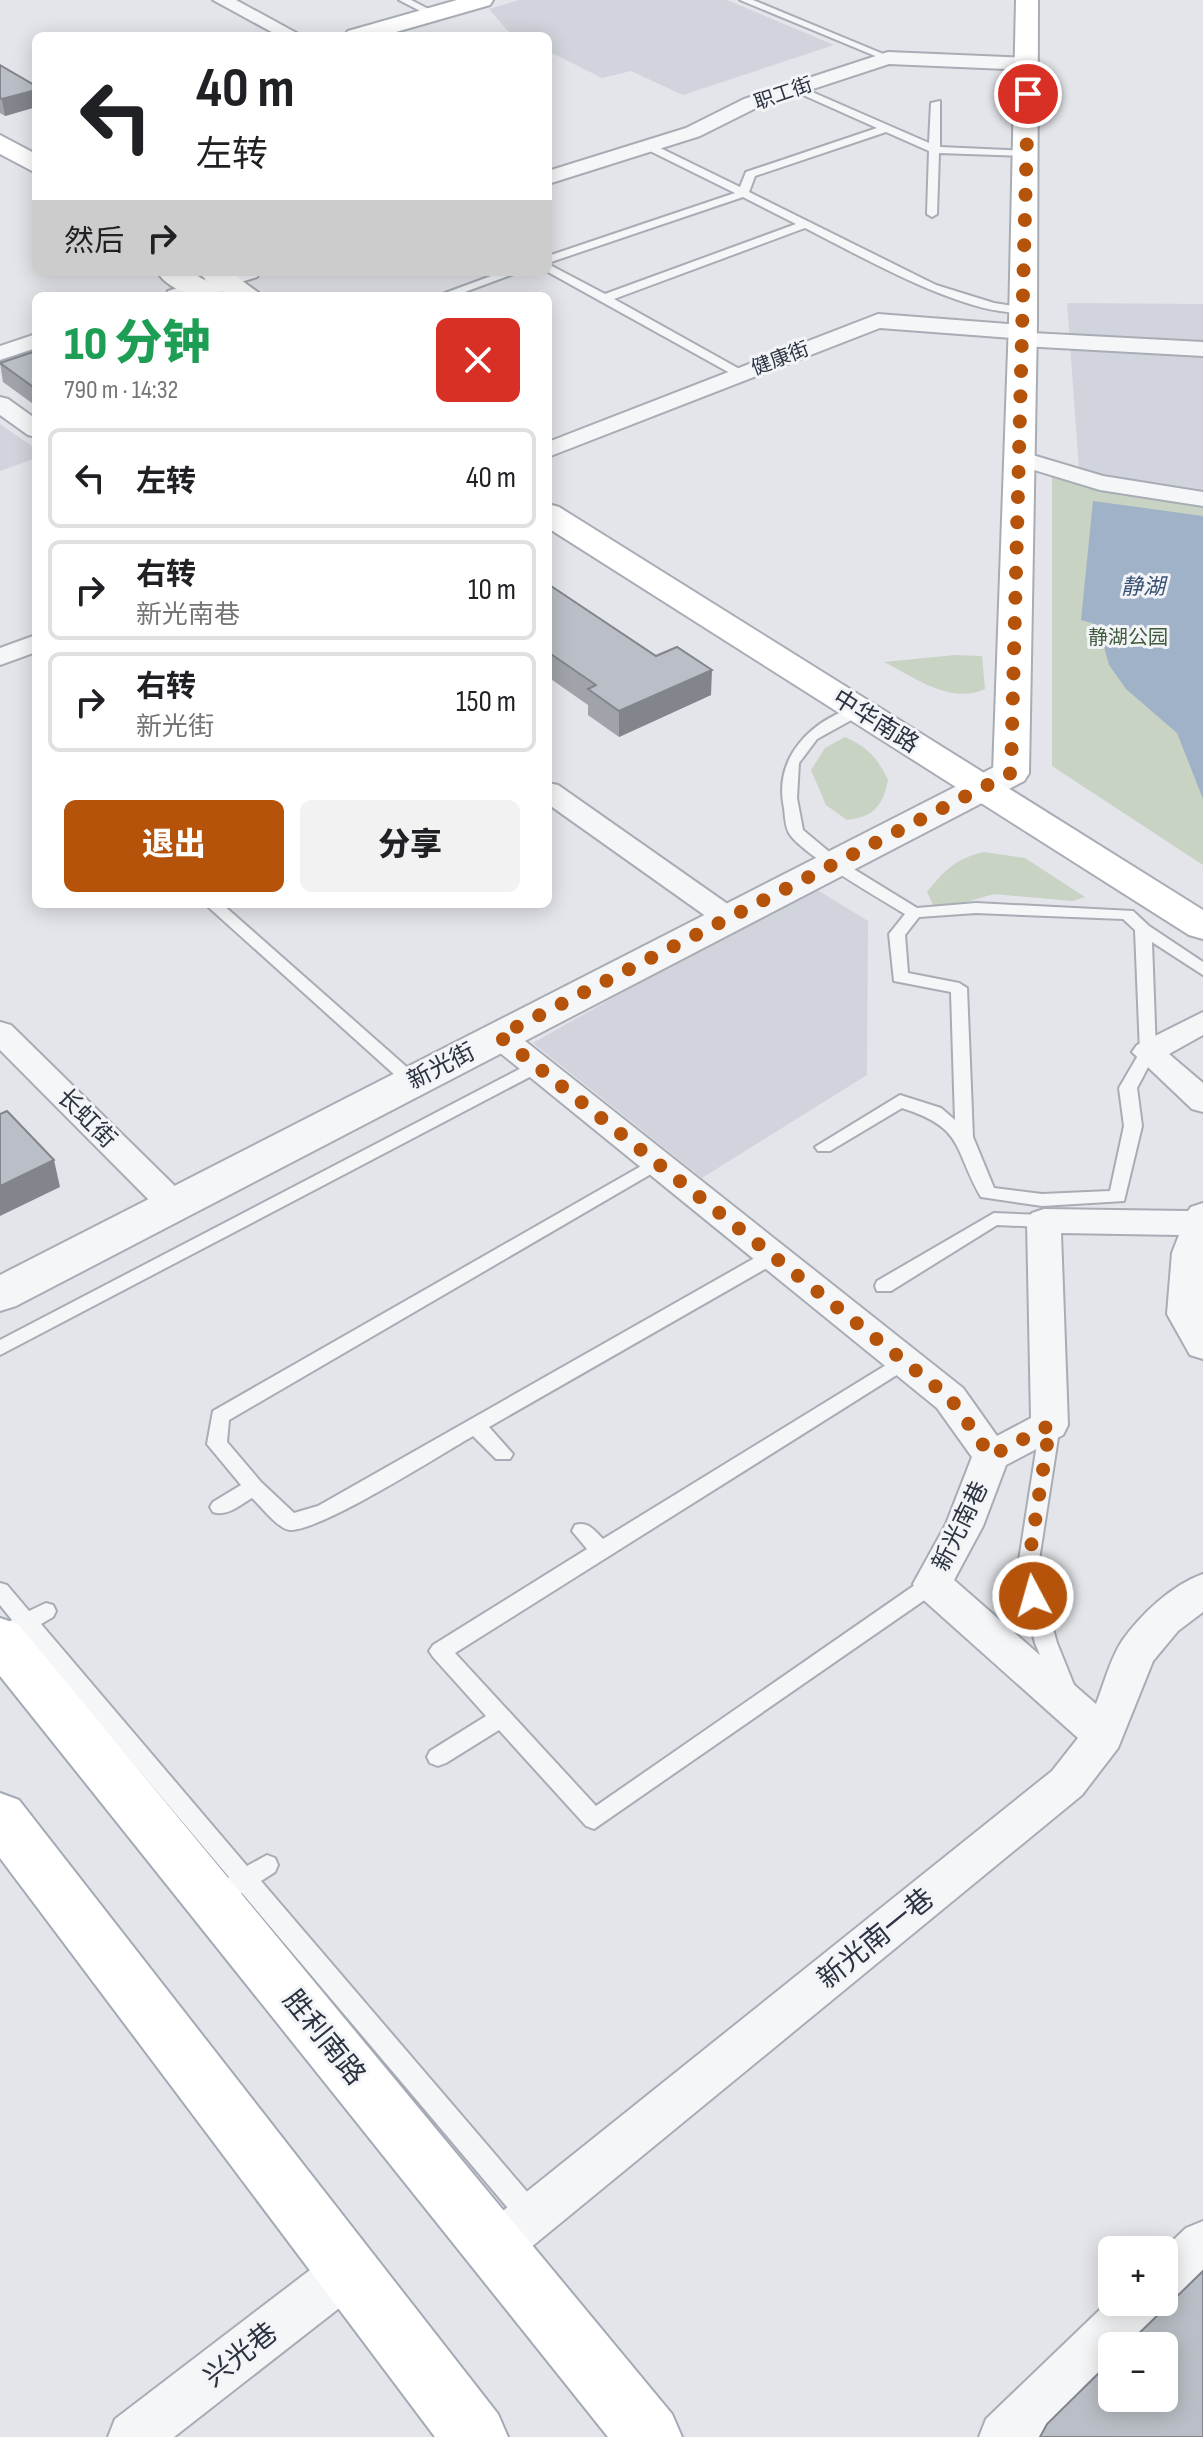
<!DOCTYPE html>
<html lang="zh">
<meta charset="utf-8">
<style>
body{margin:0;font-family:"Sofia Sans Condensed","Noto Sans SC",sans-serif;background:#f2f2f2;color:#202124;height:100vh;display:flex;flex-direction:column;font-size:30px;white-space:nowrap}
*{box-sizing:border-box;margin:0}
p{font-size:26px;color:#757577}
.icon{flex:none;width:44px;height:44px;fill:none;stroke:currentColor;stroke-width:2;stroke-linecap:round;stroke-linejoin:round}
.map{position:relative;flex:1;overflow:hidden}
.details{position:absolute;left:32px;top:292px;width:520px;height:616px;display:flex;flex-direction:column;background:#fff;border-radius:12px;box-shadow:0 4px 20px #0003}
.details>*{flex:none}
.banner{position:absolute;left:32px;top:32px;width:520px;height:244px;border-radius:12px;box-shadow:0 4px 20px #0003;background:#fff;color:#202124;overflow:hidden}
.controls{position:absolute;left:1098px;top:2236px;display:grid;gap:16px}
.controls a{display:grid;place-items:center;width:80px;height:80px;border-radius:12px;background:#fff;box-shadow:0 4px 20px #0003;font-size:40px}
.pin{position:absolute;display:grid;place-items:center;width:68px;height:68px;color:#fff;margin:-34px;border:4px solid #fff;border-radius:50%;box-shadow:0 2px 8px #0007}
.me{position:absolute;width:88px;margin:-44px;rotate:354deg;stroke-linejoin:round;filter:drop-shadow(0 0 6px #0008)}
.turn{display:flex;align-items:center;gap:28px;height:168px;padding:0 32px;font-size:36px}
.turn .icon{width:104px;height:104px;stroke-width:2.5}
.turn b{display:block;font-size:56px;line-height:68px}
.then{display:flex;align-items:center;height:76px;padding:0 32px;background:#0003;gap:16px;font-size:30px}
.round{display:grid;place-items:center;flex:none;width:84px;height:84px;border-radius:12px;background:#f2f2f2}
.headline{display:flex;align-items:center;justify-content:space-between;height:136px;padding:0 32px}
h1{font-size:48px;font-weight:800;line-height:60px;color:#1e9e55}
.primary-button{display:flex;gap:16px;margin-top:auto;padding:16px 32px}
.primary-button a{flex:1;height:92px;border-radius:12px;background:#b45309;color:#fff;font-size:32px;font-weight:800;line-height:92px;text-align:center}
.primary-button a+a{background:#f2f2f2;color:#202124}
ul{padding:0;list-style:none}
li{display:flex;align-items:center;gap:24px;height:100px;margin:0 16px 12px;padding:0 16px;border:4px solid #e0e0e0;border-radius:12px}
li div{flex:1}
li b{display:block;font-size:30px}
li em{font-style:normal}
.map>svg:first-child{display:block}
</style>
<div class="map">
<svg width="1203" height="2437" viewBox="0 0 1203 2437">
<rect width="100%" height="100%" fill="#e3e5ea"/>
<g fill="#d1d4dc">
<path d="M 519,0 L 727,0 L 834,45 L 683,95 L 631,71 L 602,78 L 548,51 L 548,36 L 517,36 L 508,31 L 489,9 Z"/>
<path d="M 1067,303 L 1203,304 L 1203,496 L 1079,470 Z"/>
<path d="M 0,424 L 36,449 L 36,458 L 0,471 Z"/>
<path d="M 811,886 L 868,921 L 867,1075 L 702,1178 L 533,1043 Z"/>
</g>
<g fill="#c8d3c4">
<path d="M 1052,476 L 1203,507 L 1203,865 L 1052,766 Z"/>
<path d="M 955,655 L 982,656 L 985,689 C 950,705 914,677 884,662 Z"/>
<path d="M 845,737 C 867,747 877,757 888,780 C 883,806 873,817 847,820 L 826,805 L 811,770 L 825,748 Z"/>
<path d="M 984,852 L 1025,858 L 1085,897 L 1073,901 L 994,894 L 945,908 L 933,905 L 927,892 C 946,869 955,859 984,852 Z"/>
</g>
<path fill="#a0b2c7" d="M 1093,501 L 1203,516 L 1203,799 L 1177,733 L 1126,689 L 1109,665 L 1098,625 L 1081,620 Z"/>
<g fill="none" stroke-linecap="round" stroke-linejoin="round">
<g stroke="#a8acb4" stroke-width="4">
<g id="service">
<path d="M 399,0 L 411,0 L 438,14 L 430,16 Z"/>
<path d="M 740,0 L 753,0 L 893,58 L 885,60 Z"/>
<path d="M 796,85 L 929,143 L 931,103 L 940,101 L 940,147 L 1030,151 L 1030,155 L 1026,156 L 939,153 L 937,214 L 932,217 L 927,214 L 929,151 L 886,132 L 755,176 L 749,192 L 936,285 L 994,303 L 1026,308 L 1026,312 C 969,319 857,254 805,228 L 614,299 L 743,371 L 743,377 L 739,378 L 548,272 L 548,264 L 605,294 L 796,224 L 743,197 L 548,263 L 548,256 L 735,193 L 644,148 L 644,144 L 652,144 L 740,187 L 746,172 L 877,128 L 792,90 L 792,86 Z"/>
<path d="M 502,272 L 519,272 L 454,296 L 437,296 Z"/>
<path d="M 859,706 L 864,707 L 864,713 L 817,739 L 799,763 L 797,798 L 803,830 L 839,860 L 917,908 L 976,903 L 1133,911 L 1149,926 L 1203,962 L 1203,975 L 1152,942 L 1156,1052 L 1137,1088 L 1142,1126 L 1124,1201 L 1042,1206 L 981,1197 C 953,1148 965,1128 902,1108 L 830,1151 L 818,1151 L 815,1147 L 900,1095 L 941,1108 L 955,1120 L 951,992 L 894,981 L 889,934 L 905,914 C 882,900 800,853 789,833 C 785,826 785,816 784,808 C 773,757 812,719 859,706 ZM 976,913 L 1123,919 L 1135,930 L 1140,1052 L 1119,1088 L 1124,1126 L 1110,1191 L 1042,1194 L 994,1188 L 973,1137 L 967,988 L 959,983 L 908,973 L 905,935 L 919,917 Z"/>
<path d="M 205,904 L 222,904 L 418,1077 L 421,1081 L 418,1085 L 406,1085 Z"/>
<path d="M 537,1060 L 543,1062 L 545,1066 L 543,1070 L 0,1355 L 0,1340 Z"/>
<path d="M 657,1157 L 666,1163 L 663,1167 L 229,1420 L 227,1442 L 261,1482 L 294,1513 L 318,1506 L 767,1251 L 779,1251 L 782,1256 L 779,1261 L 489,1427 L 513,1454 L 510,1459 L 496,1459 L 473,1436 C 440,1455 321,1531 290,1530 C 278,1529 261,1506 252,1498 C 240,1505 227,1517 213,1512 L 210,1507 L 213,1502 L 241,1485 L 207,1444 L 213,1411 Z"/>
<path d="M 994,1213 L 1044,1215 L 1053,1221 L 1044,1227 L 997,1225 L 891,1291 L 877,1291 L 875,1286 L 877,1281 Z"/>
<path d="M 904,1354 L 911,1356 L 914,1361 L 911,1366 L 455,1653 L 596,1806 L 925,1578 L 932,1576 L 939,1578 L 942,1584 L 939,1590 L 594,1829 L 586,1826 L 499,1730 L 446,1763 L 438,1766 L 430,1763 L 427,1757 L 430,1751 L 486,1716 L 433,1657 L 429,1651 L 433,1645 L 587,1549 L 572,1531 L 575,1525 C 588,1521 594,1530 603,1539 Z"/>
<path d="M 1050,1418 L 1057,1420 L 1060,1425 L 1037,1573 L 1057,1643 L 1076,1690 L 1073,1696 L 1065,1699 L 1057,1696 L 1035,1643 L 1017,1573 L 1040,1425 L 1043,1420 Z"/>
<path d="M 0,1583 L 7,1585 L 29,1611 L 46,1603 L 53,1605 L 56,1611 L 53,1617 L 41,1624 L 247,1866 L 267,1855 L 275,1858 L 278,1865 L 275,1872 L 261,1881 L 541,2208 L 545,2217 L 541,2226 L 532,2229 L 523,2226 L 242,1893 L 236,1895 L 228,1892 L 225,1885 L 229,1877 L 24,1634 L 0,1645 L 0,1627 L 12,1620 L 0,1605 Z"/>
</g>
</g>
<g stroke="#a8acb4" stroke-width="4">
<g id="minor">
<path d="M 213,0 L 236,0 L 302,36 L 279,36 Z"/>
<path d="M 888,52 L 1029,58 L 1038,64 L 1029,70 L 889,64 L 758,107 L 700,136 L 548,184 L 548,171 L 686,128 L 744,99 Z"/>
<path d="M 228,272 L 260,272 L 257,277 L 198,296 L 165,296 L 168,291 Z"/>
<path d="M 878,314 L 1022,325 L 1030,327 L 1032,333 L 1203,342 L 1203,356 L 1022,346 L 1014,344 L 1012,338 L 880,328 L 548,457 L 548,442 Z"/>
<path d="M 36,334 L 36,348 L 0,360 L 0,346 Z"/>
<path d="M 0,397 L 8,399 L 36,419 L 36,437 L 28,435 L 0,415 Z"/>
<path d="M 1019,451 L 1103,476 L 1203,492 L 1203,506 L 1100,490 L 1011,463 L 1007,458 L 1011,453 Z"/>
<path d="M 36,635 L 36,652 L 0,665 L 0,648 Z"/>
<path d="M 548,783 L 558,785 L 739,912 L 743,918 L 739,924 L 728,927 L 717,924 L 548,804 Z"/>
<path d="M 1203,1012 L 1203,1035 L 1169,1054 L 1203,1083 L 1203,1112 L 1192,1109 L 1132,1052 L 1137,1045 Z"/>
<path d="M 0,1022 L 11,1025 L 186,1197 L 191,1205 L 186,1213 L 174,1217 L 162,1213 L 0,1050 Z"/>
<path d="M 499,1026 L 510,1029 L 963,1388 L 997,1436 L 1031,1418 L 1027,1221 L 1032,1213 L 1044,1209 L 1188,1211 L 1191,1207 L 1203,1203 L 1203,1359 L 1190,1355 L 1167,1314 L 1172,1253 L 1179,1235 L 1061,1233 L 1068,1425 L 1063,1435 L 1006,1465 L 983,1526 L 954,1580 L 1096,1704 C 1104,1684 1110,1659 1122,1641 C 1141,1614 1172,1585 1203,1574 L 1203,1612 L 1178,1631 L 1153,1661 L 1118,1748 L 1082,1795 L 513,2262 L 496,2269 L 479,2262 L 472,2246 L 479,2230 L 1052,1771 L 1078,1738 L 918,1595 L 913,1584 L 946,1524 L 972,1457 L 937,1408 L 488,1043 L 483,1036 L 488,1029 Z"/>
<path d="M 1203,2221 L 1203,2277 L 1181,2299 L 1166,2305 L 1160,2319 L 1133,2346 L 1112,2346 L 1112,2366 L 1040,2437 L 979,2437 L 986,2419 L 1112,2298 L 1112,2302 L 1164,2302 L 1163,2250 L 1186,2228 Z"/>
<path d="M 348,2247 L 365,2254 L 372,2271 L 365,2288 L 174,2437 L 108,2437 L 115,2419 L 331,2254 Z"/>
</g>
</g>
<g stroke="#a8acb4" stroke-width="4">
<path id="tertiary" d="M 1011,762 L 1024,765 L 1029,773 L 1024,781 L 16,1306 L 0,1311 L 0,1275 L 998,765 Z"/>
</g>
<g stroke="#a8acb4" stroke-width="4">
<g id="secondary">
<path d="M 457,0 L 493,0 L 490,5 L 382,36 L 344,36 L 348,31 Z"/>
<path d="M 1016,0 L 1038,0 L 1037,322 L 1029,773 L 1024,781 L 1011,784 L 998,781 L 993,773 L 1009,322 Z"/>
<path d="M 0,135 L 36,154 L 36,173 L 0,154 Z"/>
<path d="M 157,272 L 191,272 L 213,285 L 197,272 L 230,272 L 263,296 L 230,296 L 221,291 L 225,296 C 200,296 173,295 157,272 Z"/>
<path d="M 548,504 L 559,507 L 1203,910 L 1203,939 L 1189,935 L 548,528 Z"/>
</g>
</g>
<g stroke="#a3a9b5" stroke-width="4">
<g id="primary">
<path d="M 0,1618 L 18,1624 L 672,2414 L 682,2437 L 608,2437 L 0,1676 Z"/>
<path d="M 0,1793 L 19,1800 L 498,2414 L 508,2437 L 435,2437 L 0,1858 Z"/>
</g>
</g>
<use href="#service" fill="#f5f6f8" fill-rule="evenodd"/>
<use href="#minor" fill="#f5f6f8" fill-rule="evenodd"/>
<use href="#tertiary" fill="#f5f6f8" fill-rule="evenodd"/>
<use href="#secondary" fill="#fff" fill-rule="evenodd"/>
<use href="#primary" fill="#fff" fill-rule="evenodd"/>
</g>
<g fill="#a0a3aa">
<path d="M 0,65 L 36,86 L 36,107 L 5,116 L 0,113 Z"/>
<path d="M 36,351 L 36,406 L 3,382 L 0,363 Z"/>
<path d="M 548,584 L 711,695 L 619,737 L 588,715 L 588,705 L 548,677 Z"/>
</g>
<g fill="#82858b">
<path d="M 36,90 L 36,107 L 5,116 L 2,99 Z"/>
<path d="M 712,670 L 711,695 L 619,737 L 619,711 Z"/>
<path d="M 54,1160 L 60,1187 L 0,1216 L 0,1186 Z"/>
</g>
<g fill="#babec6" stroke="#82858b" stroke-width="2">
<path d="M 0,65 L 36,86 L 36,90 L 2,99 L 0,98 Z"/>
<path d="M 36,351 L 36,389 L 0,363 Z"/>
<path d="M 548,584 L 656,656 L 677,647 L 712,670 L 619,711 L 588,689 L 596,685 L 548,652 Z"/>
<path d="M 7,1111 L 54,1160 L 0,1186 L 0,1114 Z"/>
<path d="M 1203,2271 L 1203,2437 L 1040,2437 L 1047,2424 L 1112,2360 L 1112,2398 L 1164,2398 L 1164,2346 L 1126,2346 Z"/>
</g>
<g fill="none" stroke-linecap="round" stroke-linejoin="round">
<path stroke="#b45309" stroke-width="14" stroke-dasharray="0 25.2" d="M 1028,94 L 1011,773 L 499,1036 L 950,1398 L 991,1456 L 1050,1425 L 1027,1573 L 1033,1596"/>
</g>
<g text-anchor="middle" stroke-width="6" stroke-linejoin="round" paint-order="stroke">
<g font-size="20" fill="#2c3341" stroke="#f2f4f7">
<text transform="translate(783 93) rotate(-19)" y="7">职工街</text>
<text transform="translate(780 358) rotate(-21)" y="7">健康街</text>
</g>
<g font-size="20" fill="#3f5b3a" stroke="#f2f4f7">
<text x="1128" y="644">静湖公园</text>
</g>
<g font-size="22" font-style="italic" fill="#395172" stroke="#f2f4f7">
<text x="1143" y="594">静湖</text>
</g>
<g font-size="24" fill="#2c3341" stroke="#f2f4f7">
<text transform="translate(876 721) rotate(32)" y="8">中华南路</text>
<text transform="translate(441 1066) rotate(-27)" y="8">新光街</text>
<text transform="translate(87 1118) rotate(45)" y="8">长虹街</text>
<text transform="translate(960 1526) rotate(-64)" y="8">新光南巷</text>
</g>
<g font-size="28" fill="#2c3341" stroke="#f2f4f7">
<text transform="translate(875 1938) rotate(-39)" y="10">新光南一巷</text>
<text transform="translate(325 2037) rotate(51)" y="10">胜利南路</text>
<text transform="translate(240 2354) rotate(-38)" y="10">兴光巷</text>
</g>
</g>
</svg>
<div class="controls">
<a>+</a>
<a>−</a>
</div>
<div class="pin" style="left:1028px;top:94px;background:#d93025"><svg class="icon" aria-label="arrive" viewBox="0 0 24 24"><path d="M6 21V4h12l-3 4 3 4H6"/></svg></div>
<svg class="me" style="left:1033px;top:1596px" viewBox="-20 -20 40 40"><circle r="17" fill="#b45309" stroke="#fff" stroke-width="3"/><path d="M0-11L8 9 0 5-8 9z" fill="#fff"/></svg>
<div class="banner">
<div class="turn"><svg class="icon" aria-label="left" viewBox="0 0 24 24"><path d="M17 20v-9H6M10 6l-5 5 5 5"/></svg><div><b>40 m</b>左转</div></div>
<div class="then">然后<svg class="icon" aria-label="right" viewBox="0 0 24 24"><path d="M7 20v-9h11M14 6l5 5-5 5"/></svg></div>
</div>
<section class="details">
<div class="headline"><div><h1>10 分钟</h1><p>790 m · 14:32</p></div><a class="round" style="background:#d93025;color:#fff"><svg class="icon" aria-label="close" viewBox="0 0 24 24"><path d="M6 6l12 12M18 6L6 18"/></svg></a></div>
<ul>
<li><svg class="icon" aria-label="left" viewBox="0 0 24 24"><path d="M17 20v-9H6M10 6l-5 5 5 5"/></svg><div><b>左转</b></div><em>40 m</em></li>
<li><svg class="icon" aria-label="right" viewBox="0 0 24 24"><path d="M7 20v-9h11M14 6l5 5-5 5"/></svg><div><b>右转</b><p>新光南巷</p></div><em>10 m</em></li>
<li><svg class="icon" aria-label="right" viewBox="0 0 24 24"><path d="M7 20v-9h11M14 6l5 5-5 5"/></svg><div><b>右转</b><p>新光街</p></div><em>150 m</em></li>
</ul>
<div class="primary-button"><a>退出</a><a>分享</a></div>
</section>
</div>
